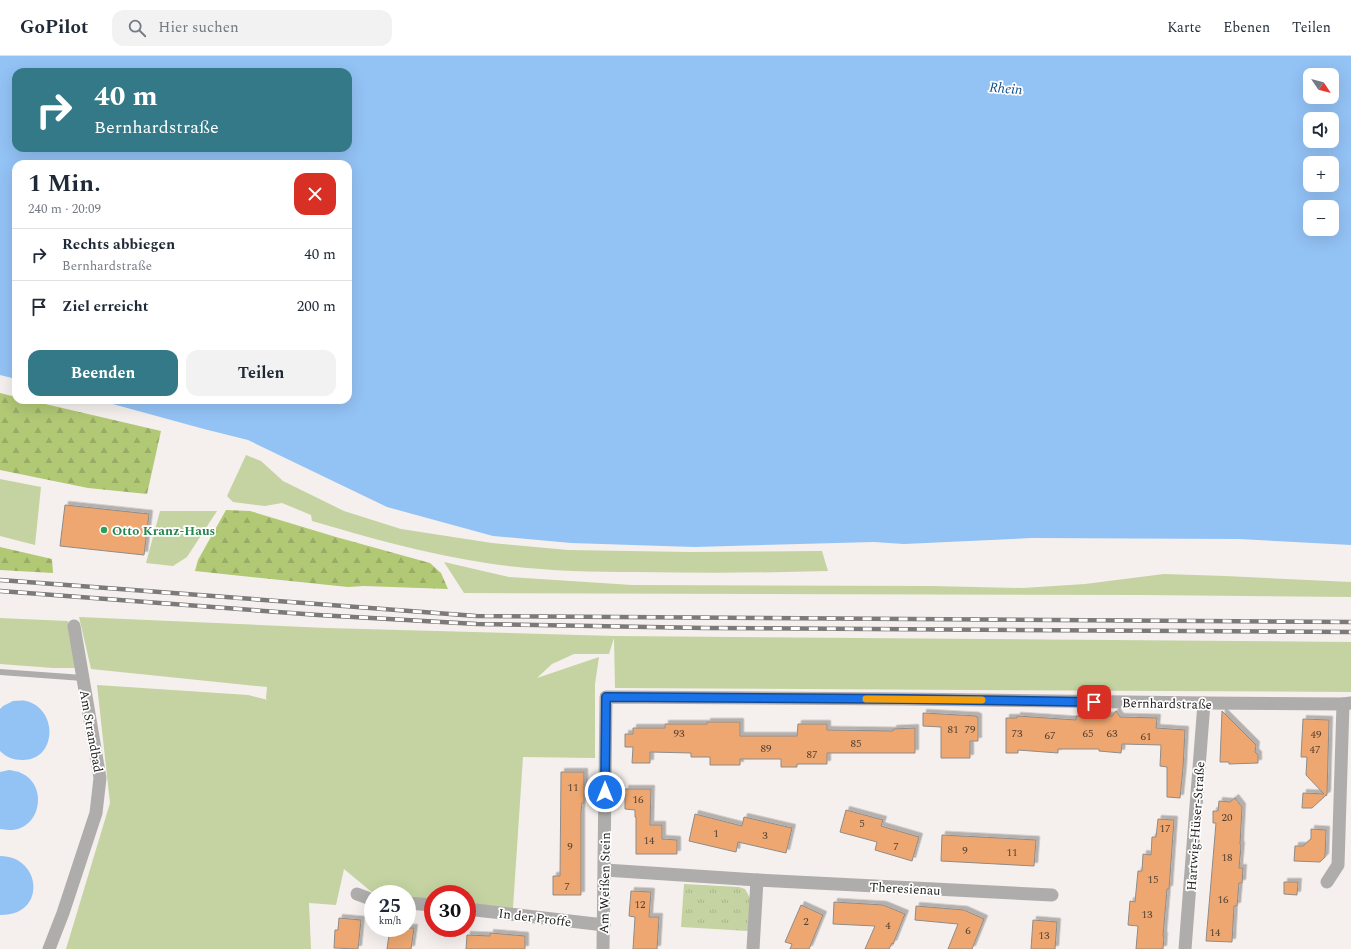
<!DOCTYPE html>
<html lang="de">
<meta charset="utf-8">
<style>
body{margin:0;font-family:Spectral,serif;background:#f2f2f3;color:#1f2937;height:100vh;display:flex;flex-direction:column;font-size:15px;white-space:nowrap}
*{box-sizing:border-box;margin:0}
p{font-size:13px;color:#747a83}
.icon{flex:none;width:22px;height:22px;fill:none;stroke:currentColor;stroke-width:2;stroke-linecap:round;stroke-linejoin:round}
.map{position:relative;flex:1;overflow:hidden}
.drawer{position:absolute;left:12px;top:104px;width:340px;height:244px;display:flex;flex-direction:column;background:#fff;border-radius:12px;box-shadow:0 4px 16px #0002}
.drawer>*{flex:none}
.hud{position:absolute;left:12px;top:12px;width:340px;height:84px;border-radius:12px;box-shadow:0 4px 16px #0002;background:#347987;color:#fff;overflow:hidden}
.needle{width:26px;rotate:125deg}
.fabs{position:absolute;left:1303px;top:12px;display:grid;gap:8px}
.fabs a{display:grid;place-items:center;width:36px;height:36px;border-radius:8px;background:#fff;box-shadow:0 4px 16px #0002;font-size:20px}
.speed{position:absolute;left:364px;top:829px;display:flex;gap:8px;font-size:20px;font-weight:700;text-align:center}
.speed>*{display:grid;place-content:center;width:52px;height:52px;border-radius:50%;background:#fff;box-shadow:0 4px 16px #0002;line-height:1}
.speed small{font-size:10px;font-weight:400}
.speed .limit{border:6px solid #d22;background:#fff;color:#111}
.pin{position:absolute;display:grid;place-items:center;width:34px;height:34px;color:#fff;margin:-17px;border-radius:8px;box-shadow:0 2px 6px #0006}
.me{position:absolute;width:44px;margin:-22px;rotate:0deg;stroke-linejoin:round;filter:drop-shadow(0 0 3px #0008)}
.turn{display:flex;align-items:center;gap:14px;height:84px;padding:0 16px;font-size:18px}
.turn .icon{width:52px;height:52px;stroke-width:2.5}
.turn b{display:block;font-size:28px;line-height:34px}
.round{display:grid;place-items:center;flex:none;width:42px;height:42px;border-radius:12px;background:#f2f2f3}
.head{display:flex;align-items:center;justify-content:space-between;height:68px;padding:0 16px}
h1{font-size:24px;font-weight:700;line-height:30px}
.cta{display:flex;gap:8px;margin-top:auto;padding:8px 16px}
.cta a{flex:1;height:46px;border-radius:12px;background:#347987;color:#fff;font-size:16px;font-weight:700;line-height:46px;text-align:center}
.cta a+a{background:#f2f2f3;color:#1f2937}
ul{padding:0;list-style:none}
li{display:flex;align-items:center;gap:12px;height:52px;padding:0 16px;border-top:1px solid #e0e1e3}
li div{flex:1}
li b{display:block;font-size:15px}
li em{font-style:normal}
header{display:flex;align-items:center;gap:24px;box-sizing:border-box;height:56px;padding:0 20px;background:#fff;border-bottom:1px solid #e0e1e3}
header strong{font-size:19px}
nav{display:flex;gap:22px;margin-inline-start:auto;font-size:14px}
.search{width:280px;height:36px;background:#f2f2f3;display:flex;align-items:center;gap:10px;box-sizing:border-box;padding:0 14px;border-radius:12px;color:#747a83;font-size:15px}
.map>svg:first-child{display:block}
</style>
<header>
<strong>GoPilot</strong>
<div class="search"><svg class="icon" aria-label="search" viewBox="0 0 24 24"><circle cx="10" cy="10" r="6"/><path d="M15 15l6 6"/></svg>Hier suchen</div>
<nav><a>Karte</a><a>Ebenen</a><a>Teilen</a></nav>
</header>
<div class="map">
<svg width="1351" height="893" viewBox="0 0 1351 893">
<defs>
<pattern id="forest-firs" width="22" height="20" patternUnits="userSpaceOnUse"><rect width="22" height="20" fill="#b1c875"/><path d="M5 1l3.5 6h-7zM16 11l3.5 6h-7z" fill="#98ac65"/></pattern>
<pattern id="park-tufts" width="24" height="20" patternUnits="userSpaceOnUse"><rect width="24" height="20" fill="#c4d3a1"/><path d="M3 7l-1-3M5 7V3M7 7l1-3M15 17l-1-3M17 17v-4M19 17l1-3" fill="none" stroke="#a8b58a"/></pattern>
<filter id="shadow"><feDropShadow dx="3.5" dy="-3.5" stdDeviation="0" flood-color="#0004"/></filter>
</defs>
<rect width="100%" height="100%" fill="#f5f0ed"/>
<g fill="#c4d3a1">
<path d="M 246,399 L 261,405 L 283,425 L 344,455 L 401,473 L 492,487 L 568,494 L 690,496 L 822,495 L 828,515 C 764,517 701,517 637,516 C 587,516 536,515 486,507 C 427,498 370,482 312,465 L 311,459 L 282,447 L 265,450 L 233,446 L 227,440 Z"/>
<path d="M 0,423 L 41,431 L 35,489 L 0,480 Z"/>
<path d="M 160,455 L 217,455 L 187,501 L 173,510 L 146,507 Z"/>
<path d="M 444,506 L 509,521 L 632,529 L 931,530 L 1023,532 L 1085,528 L 1164,518 L 1225,520 L 1351,526 L 1351,541 L 1141,539 L 464,537 Z"/>
<path d="M 79,561 L 327,572 L 615,580 L 1351,586 L 1351,636 L 615,632 L 614,582 L 609,598 L 574,598 L 552,608 L 537,622 L 599,601 L 595,628 L 595,702 L 523,701 L 513,852 L 467,847 L 467,838 L 433,838 L 433,844 L 407,841 L 407,838 L 374,838 L 344,813 L 336,849 L 309,847 L 311,893 L 66,893 L 110,747 L 97,629 L 248,639 L 268,644 L 266,643 L 267,631 L 91,613 Z"/>
<path d="M 0,562 L 68,565 L 75,612 L 53,612 L 0,608 Z"/>
</g>
<g fill="url(#forest-firs)">
<path d="M 0,337 L 16,341 L 16,344 L 28,344 L 161,375 L 147,438 L 88,432 L 0,414 Z"/>
<path d="M 226,454 L 250,455 L 336,481 L 430,507 L 441,517 L 448,533 L 364,530 L 348,531 L 195,515 L 198,504 Z"/>
<path d="M 0,491 L 52,503 L 53,517 L 0,514 Z"/>
</g>
<path fill="url(#park-tufts)" d="M 684,828 L 739,831 L 745,833 L 750,842 L 748,875 L 681,871 Z"/>
<g fill="#93c2f5" fill-rule="evenodd">
<path d="M 0,0 L 1351,0 L 1351,489 L 1239,483 L 1032,482 L 904,488 L 874,486 L 694,491 L 571,487 L 493,480 L 387,451 L 248,384 L 204,373 L 98,344 L 348,344 L 348,108 L 16,108 L 16,323 L 0,319 ZM 16,16 L 348,16 L 348,92 L 16,92 ZM 1310,19 L 1332,19 L 1332,41 L 1310,41 ZM 1310,63 L 1332,63 L 1332,85 L 1310,85 ZM 1310,107 L 1332,107 L 1332,129 L 1310,129 ZM 1310,151 L 1332,151 L 1332,173 L 1310,173 Z"/>
<path d="M 13,645 C 17,645 22,644 26,645 C 59,653 57,705 22,704 C 13,704 6,701 0,695 L 0,653 L 3,650 Z"/>
<path d="M 9,714 C 13,715 18,715 21,717 C 49,729 41,775 9,774 C 6,774 3,773 0,773 L 0,716 Z"/>
<path d="M 0,800 C 42,800 47,860 0,859 Z"/>
</g>
<g fill="#eea770" stroke="#908b88" filter="url(#shadow)">
<path d="M 65,449 L 149,458 L 144,499 L 60,490 Z"/>
<path d="M 1116,655 L 1120,661 L 1157,662 L 1156,672 L 1185,674 L 1183,712 L 1180,742 L 1167,741 L 1167,711 L 1160,710 L 1161,689 L 1122,688 L 1121,697 L 1099,695 L 1099,693 L 1058,693 L 1058,697 L 1018,694 L 1018,697 L 1006,697 L 1006,662 L 1017,662 L 1017,660 L 1076,664 L 1076,660 L 1112,660 Z"/>
<path d="M 1222,655 L 1256,689 L 1255,696 L 1258,699 L 1258,707 L 1229,708 L 1229,706 L 1220,706 Z"/>
<path d="M 923,657 L 976,660 L 976,661 L 978,661 L 978,685 L 970,685 L 970,702 L 941,702 L 941,671 L 923,670 Z"/>
<path d="M 1303,663 L 1329,664 L 1327,738 L 1326,740 L 1326,739 L 1312,752 L 1302,752 L 1303,737 L 1324,738 L 1306,719 L 1307,701 L 1301,701 Z"/>
<path d="M 707,666 L 740,666 L 740,680 L 797,680 L 798,668 L 827,668 L 827,674 L 893,675 L 893,673 L 915,672 L 915,697 L 827,697 L 827,708 L 797,708 L 797,711 L 781,711 L 781,703 L 740,703 L 740,709 L 710,709 L 710,701 L 691,701 L 691,697 L 650,696 L 650,707 L 632,707 L 633,691 L 625,691 L 625,678 L 633,678 L 633,672 L 665,672 L 665,668 L 707,668 Z"/>
<path d="M 561,716 L 584,716 L 584,747 L 582,747 L 581,756 L 581,839 L 553,839 L 553,820 L 560,820 Z"/>
<path d="M 625,733 L 651,733 L 650,769 L 662,769 L 662,783 L 677,784 L 677,798 L 636,798 L 636,761 L 635,761 L 635,754 L 625,753 Z"/>
<path d="M 1235,742 L 1242,751 L 1240,788 L 1241,790 L 1239,812 L 1243,812 L 1242,827 L 1239,827 L 1237,850 L 1234,850 L 1232,886 L 1206,885 L 1216,767 L 1213,767 L 1213,755 L 1218,755 L 1219,745 L 1230,746 Z"/>
<path d="M 846,754 L 883,764 L 881,770 L 919,781 L 912,805 L 875,794 L 877,786 L 840,776 Z"/>
<path d="M 695,758 L 742,770 L 744,761 L 792,772 L 786,797 L 738,786 L 736,796 L 689,785 Z"/>
<path d="M 1158,763 L 1174,764 L 1169,833 L 1167,833 L 1163,880 L 1164,880 L 1163,893 L 1136,893 L 1138,870 L 1128,869 L 1130,845 L 1135,846 L 1138,815 L 1142,815 L 1143,798 L 1151,799 L 1152,781 L 1156,781 Z"/>
<path d="M 1311,773 L 1326,774 L 1325,801 L 1320,806 L 1294,805 L 1295,790 L 1303,790 L 1311,783 Z"/>
<path d="M 942,779 L 1036,784 L 1034,810 L 941,805 Z"/>
<path d="M 1284,826 L 1298,826 L 1297,839 L 1284,838 Z"/>
<path d="M 631,835 L 651,836 L 649,861 L 659,861 L 657,893 L 633,893 L 635,861 L 629,860 Z"/>
<path d="M 834,846 L 883,849 L 905,858 L 893,888 L 892,887 L 889,893 L 865,893 L 875,870 L 833,868 Z"/>
<path d="M 801,849 L 823,859 L 809,893 L 790,893 L 792,888 L 785,886 Z"/>
<path d="M 916,850 L 964,854 L 984,863 L 972,893 L 948,893 L 958,868 L 915,864 Z"/>
<path d="M 339,862 L 361,864 L 358,893 L 334,892 L 335,874 L 338,874 Z"/>
<path d="M 1033,864 L 1057,866 L 1055,893 L 1031,893 Z"/>
<path d="M 390,872 L 414,872 L 411,893 L 387,893 Z"/>
<path d="M 490,877 L 525,880 L 525,893 L 466,893 L 467,879 L 490,880 Z"/>
</g>
<g fill="none" stroke-linecap="round" stroke-linejoin="round">
<path stroke="#afacac" stroke-width="6" d="M 0,616 L 83,622"/>
<g stroke="#afacac" stroke-width="13">
<path d="M 605,814 L 757,824 L 1052,839"/>
<path d="M 1327,826 L 1338,809 L 1343,648"/>
<path d="M 357,838 L 373,844"/>
<path d="M 407,847 L 433,849"/>
<path d="M 467,853 L 604,869"/>
<path d="M 49,893 L 63,857 L 96,757 L 100,722 L 74,570"/>
<path d="M 603,893 L 606,641 L 904,643 L 1204,647 L 1343,648 L 1351,647"/>
<path d="M 753,893 L 757,824"/>
<path d="M 1185,893 L 1204,647"/>
</g>
<g stroke="#7d7978" stroke-width="4.5">
<g id="rail">
<path d="M 0,524 L 476,560 L 1351,566"/>
<path d="M 0,535 L 318,559 L 477,568 L 705,572 L 1351,576"/>
</g>
</g>
<use href="#rail" stroke="#fff" stroke-width="3" stroke-dasharray="9" stroke-linecap="butt"/>
</g>
<g fill="none" stroke-linecap="round" stroke-linejoin="round">
<g stroke="#114b97" stroke-width="10">
<path id="route" d="M 605,736 L 606,641 L 904,643 L 1094,646"/>
</g>
<use href="#route" stroke="#1a73e8" stroke-width="7"/>
<path stroke="#f59e0b" stroke-width="7" d="M 866,643 L 982,644"/>
</g>
<circle fill="#2e9e5b" stroke="#fff" stroke-width="1.5" cx="104" cy="474" r="4"/>
<g text-anchor="middle" stroke-width="3.5" stroke-linejoin="round" paint-order="stroke">
<g font-size="11" fill="#554233">
<text x="953" y="677">81</text>
<text x="970" y="677">79</text>
<text x="679" y="681">93</text>
<text x="1017" y="681">73</text>
<text x="1088" y="681">65</text>
<text x="1112" y="681">63</text>
<text x="1316" y="682">49</text>
<text x="1050" y="683">67</text>
<text x="1146" y="684">61</text>
<text x="856" y="691">85</text>
<text x="766" y="696">89</text>
<text x="1315" y="697">47</text>
<text x="812" y="702">87</text>
<text x="573" y="735">11</text>
<text x="638" y="747">16</text>
<text x="1227" y="765">20</text>
<text x="862" y="771">5</text>
<text x="1165" y="776">17</text>
<text x="716" y="781">1</text>
<text x="765" y="783">3</text>
<text x="649" y="788">14</text>
<text x="570" y="794">9</text>
<text x="896" y="794">7</text>
<text x="965" y="798">9</text>
<text x="1012" y="800">11</text>
<text x="1227" y="805">18</text>
<text x="1153" y="827">15</text>
<text x="567" y="834">7</text>
<text x="1223" y="847">16</text>
<text x="640" y="852">12</text>
<text x="1147" y="862">13</text>
<text x="806" y="869">2</text>
<text x="888" y="873">4</text>
<text x="968" y="878">6</text>
<text x="1215" y="880">14</text>
<text x="1044" y="883">13</text>
</g>
<g font-size="13" font-weight="bold" fill="#27864d" stroke="#fff" text-anchor="start">
<text x="112" y="479">Otto Kranz-Haus</text>
</g>
<g font-size="13" fill="#22201f" stroke="#fff">
<text transform="translate(1167 647) rotate(1)" y="5">Bernhardstraße</text>
<text transform="translate(92 675) rotate(80)" y="5">Am Strandbad</text>
<text transform="translate(1195 770) rotate(-86)" y="5">Hartwig-Hüser-Straße</text>
<text transform="translate(604 827) rotate(-89)" y="5">Am Weißen Stein</text>
<text transform="translate(905 832) rotate(3)" y="5">Theresienau</text>
<text transform="translate(535 861) rotate(7)" y="5">In der Proffe</text>
</g>
<g font-size="14" font-style="italic" fill="#115089" stroke="#fff">
<text transform="translate(1006 32) rotate(5)" y="5">Rhein</text>
</g>
</g>
</svg>
<div class="fabs">
<a><svg class="needle" viewBox="-14 -14 28 28"><path d="M0-13l5 13h-10z" fill="#e53935"/><path d="M0 13l5-13h-10z" fill="#747a83"/></svg></a>
<a><svg class="icon" aria-label="sound" viewBox="0 0 24 24"><path d="M4 9h4l5-4v14l-5-4H4zM17 9q2 3 0 6"/></svg></a>
<a>+</a>
<a>−</a>
</div>
<div class="speed"><div>25<small>km/h</small></div><div class="limit">30</div></div>
<div class="pin" style="left:1094px;top:646px;background:#d93025"><svg class="icon" aria-label="arrive" viewBox="0 0 24 24"><path d="M6 21V4h12l-3 4 3 4H6"/></svg></div>
<svg class="me" style="left:605px;top:736px" viewBox="-20 -20 40 40"><circle r="17" fill="#1a73e8" stroke="#fff" stroke-width="3"/><path d="M0-11L8 9 0 5-8 9z" fill="#fff"/></svg>
<div class="hud">
<div class="turn"><svg class="icon" aria-label="right" viewBox="0 0 24 24"><path d="M7 20v-9h11M14 6l5 5-5 5"/></svg><div><b>40 m</b>Bernhardstraße</div></div>
</div>
<section class="drawer">
<div class="head"><div><h1>1 Min.</h1><p>240 m · 20:09</p></div><a class="round" style="background:#d93025;color:#fff"><svg class="icon" aria-label="close" viewBox="0 0 24 24"><path d="M6 6l12 12M18 6L6 18"/></svg></a></div>
<ul>
<li><svg class="icon" aria-label="right" viewBox="0 0 24 24"><path d="M7 20v-9h11M14 6l5 5-5 5"/></svg><div><b>Rechts abbiegen</b><p>Bernhardstraße</p></div><em>40 m</em></li>
<li><svg class="icon" aria-label="arrive" viewBox="0 0 24 24"><path d="M6 21V4h12l-3 4 3 4H6"/></svg><div><b>Ziel erreicht</b></div><em>200 m</em></li>
</ul>
<div class="cta"><a>Beenden</a><a>Teilen</a></div>
</section>
</div>
